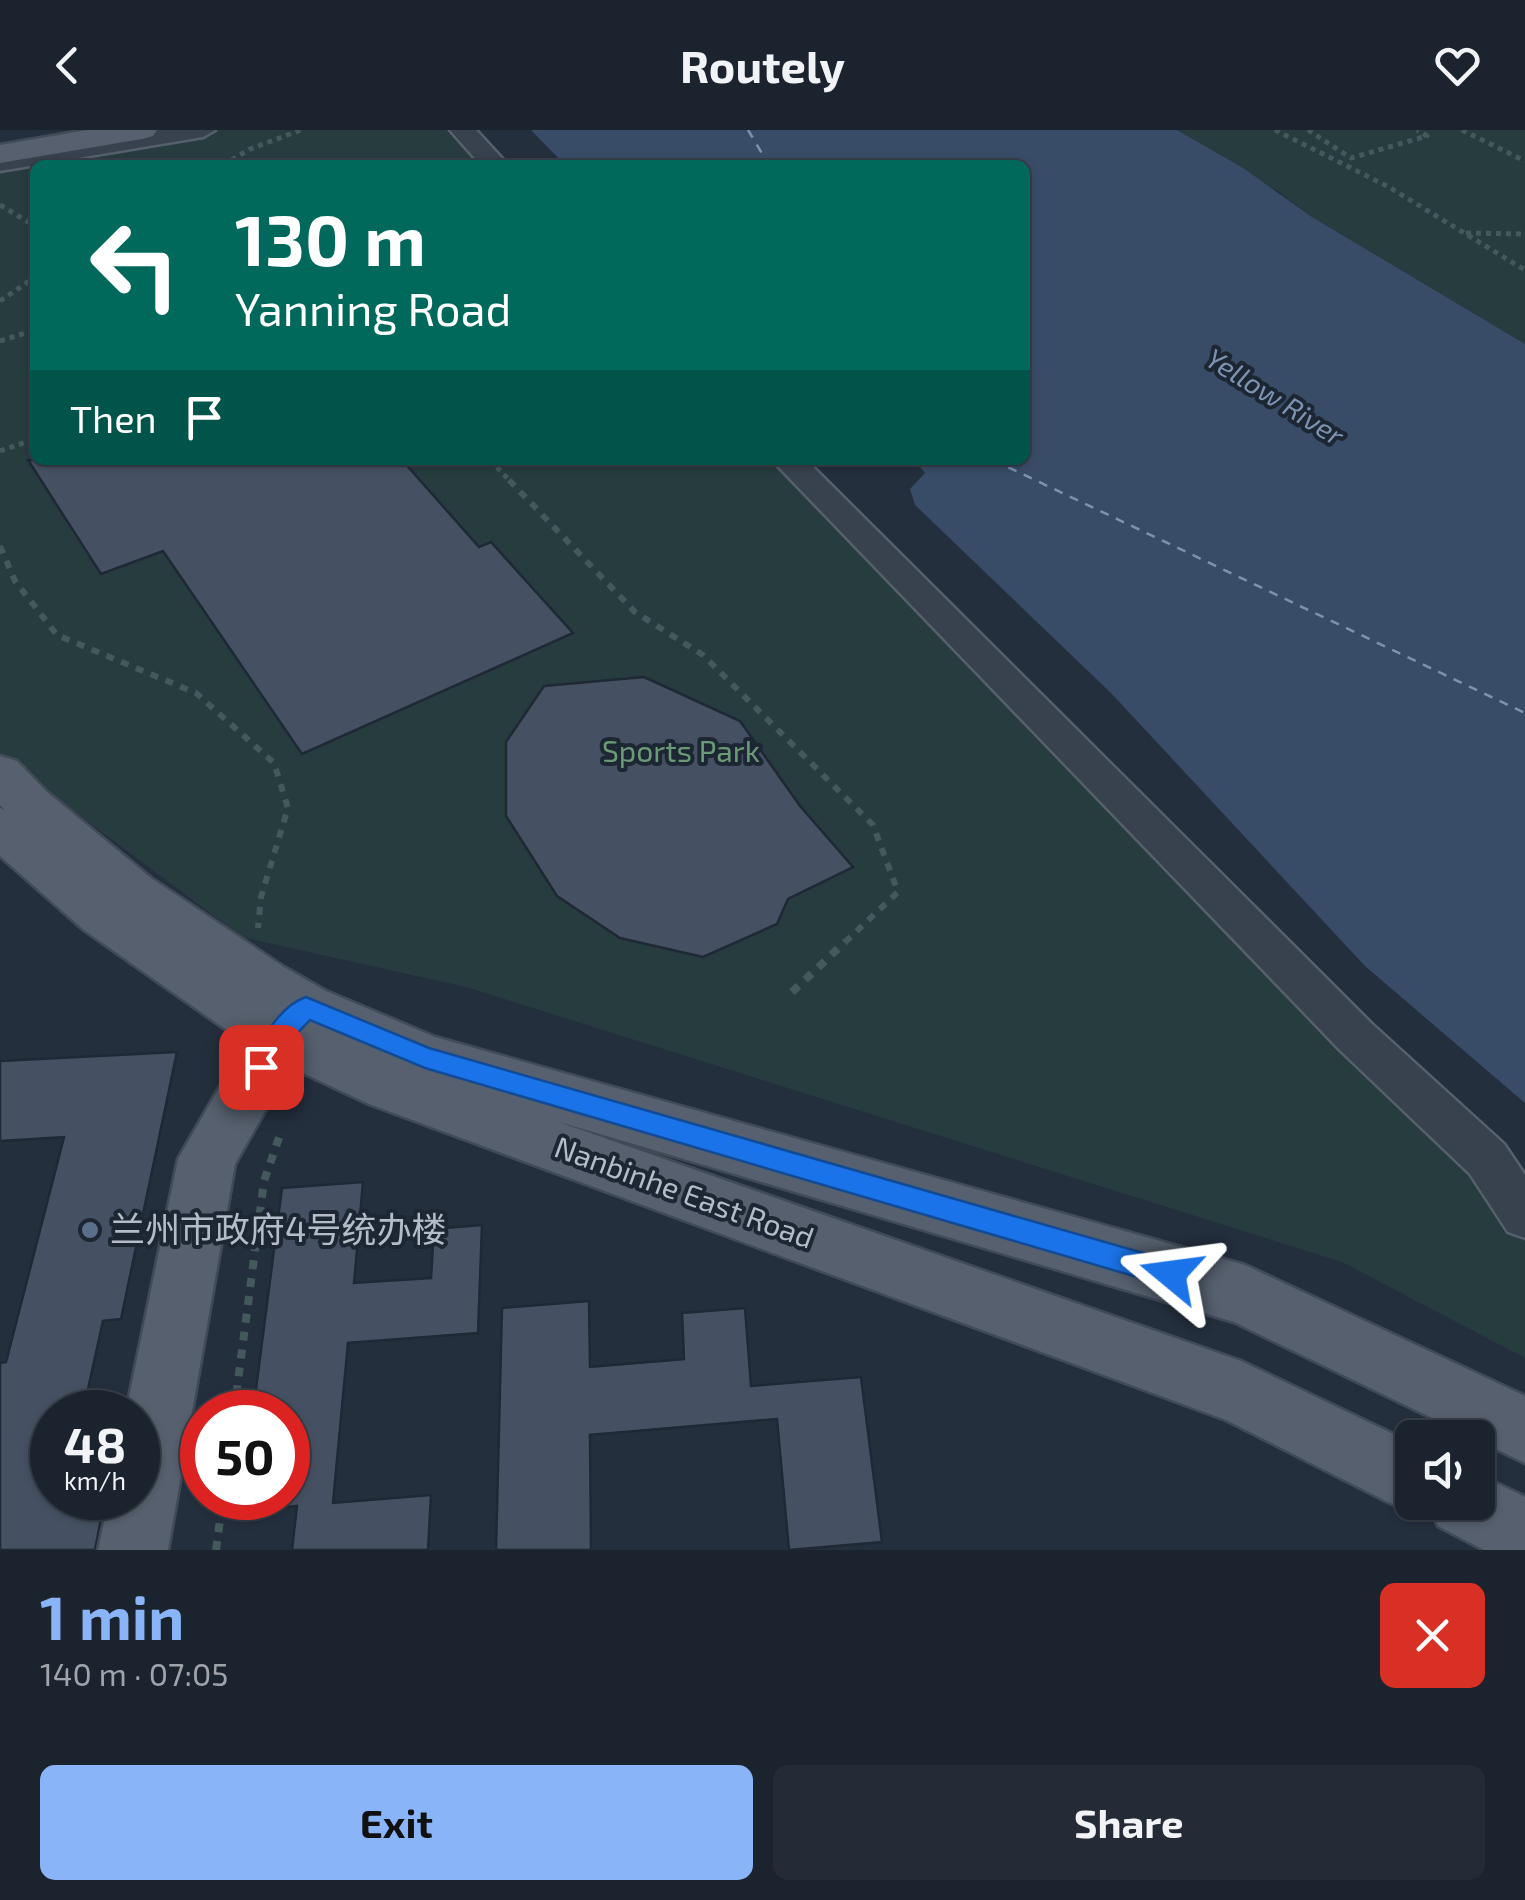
<!DOCTYPE html>
<meta charset="utf-8">
<style>
body{margin:0;font-family:"Exo 2","Noto Sans SC",sans-serif;background:#242b36;color:#f1f3f6;height:100vh;display:flex;flex-direction:column;font-size:38px;white-space:nowrap}
*{box-sizing:border-box;margin:0}
p{font-size:32px;color:#a0a4aa}
.icon{flex:none;width:55px;height:55px;fill:none;stroke:currentColor;stroke-width:2;stroke-linecap:round;stroke-linejoin:round}
.map{position:relative;height:1420px;overflow:hidden}
.side{display:flex;flex-direction:column;background:#1b232e;flex:1}
.side>*{flex:none}
.hud{position:absolute;left:30px;top:30px;width:1000px;height:305px;border-radius:15px;box-shadow:0 2px 8px #0004,0 0 0 2px #39404a;background:#00695c;color:#fff;overflow:hidden}
.buttons{position:absolute;left:1395px;top:1290px;display:grid;gap:20px}
.buttons a{display:grid;place-items:center;width:100px;height:100px;border-radius:15px;background:#1b232e;box-shadow:0 2px 8px #0004,0 0 0 2px #39404a;font-size:50px}
.speed{position:absolute;left:30px;top:1260px;display:flex;gap:20px;font-size:50px;font-weight:700;text-align:center}
.speed>*{display:grid;place-content:center;width:130px;height:130px;border-radius:50%;background:#1b232e;box-shadow:0 2px 8px #0004,0 0 0 2px #39404a;line-height:1}
.speed small{font-size:25px;font-weight:400}
.speed .limit{border:15px solid #d22;background:#fff;color:#111}
.pin{position:absolute;display:grid;place-items:center;width:85px;height:85px;color:#fff;margin:-42px;border-radius:20px;box-shadow:0 5px 15px #0006}
.me{position:absolute;width:110px;margin:-55px;rotate:286deg;stroke-linejoin:round;filter:drop-shadow(0 0 8px #0008)}
.turn{display:flex;align-items:center;gap:35px;height:210px;padding:0 40px;font-size:45px}
.turn .icon{width:130px;height:130px;stroke-width:2.5}
.turn b{display:block;font-size:70px;line-height:85px}
.then{display:flex;align-items:center;height:95px;padding:0 40px;background:#0003;gap:20px;font-size:38px}
.round{display:grid;place-items:center;flex:none;width:105px;height:105px;border-radius:15px;background:#242b36}
.overview{display:flex;align-items:center;justify-content:space-between;height:170px;padding:0 40px}
h1{font-size:60px;font-weight:700;line-height:75px;color:#8ab4f8}
.primary-button{display:flex;gap:20px;margin-top:auto;padding:20px 40px}
.primary-button a{flex:1;height:115px;border-radius:15px;background:#8ab4f8;color:#111;font-size:40px;font-weight:700;line-height:115px;text-align:center}
.primary-button a+a{background:#242b36;color:#f1f3f6}
header{display:flex;justify-content:space-between;align-items:center;height:130px;padding:0 40px;background:#1b232e;font-size:45px;font-weight:700}
.map>svg:first-child{display:block}
</style>
<header><svg class="icon" aria-label="back" viewBox="0 0 24 24"><path d="M15 5l-7 7 7 7"/></svg>Routely<svg class="icon" aria-label="heart" viewBox="0 0 24 24"><path d="M12 20l-8-8c-3-5 5-10 8-4 3-6 11-1 8 4z"/></svg></header>
<div class="map">
<svg width="1525" height="1420" viewBox="0 0 1525 1420">
<rect width="100%" height="100%" fill="#242f3e"/>
<g fill="#263c3f">
<path d="M 155,0 L 473,0 L 508,35 L 35,35 L 35,330 L 804,330 L 1525,1067 L 1525,1228 L 1342,1132 L 466,857 L 242,807 L 0,626 L 0,26 Z"/>
<path d="M 1177,0 L 1525,0 L 1525,214 L 1312,87 L 1278,61 Z"/>
</g>
<path fill="#394c67" d="M 531,0 L 1177,0 L 1243,38 L 1312,87 L 1525,214 L 1525,973 L 1365,836 L 1111,563 L 915,375 L 910,359 L 925,343 L 915,330 L 1025,330 L 1025,35 L 565,35 Z"/>
<g fill="none" stroke-linecap="round" stroke-linejoin="round">
<g stroke="#7c92b1" stroke-width="2.5" stroke-dasharray="9 8" stroke-linecap="butt">
<path d="M 748,0 L 769,35"/>
<path d="M 993,330 L 1525,583"/>
</g>
</g>
<g fill="#455162" stroke="#1f2835" stroke-width="2.5">
<path d="M 28,330 L 402,330 L 479,417 L 491,412 L 573,503 L 302,624 L 163,421 L 101,444 Z"/>
<path d="M 644,547 L 740,591 L 800,676 L 853,737 L 788,769 L 777,794 L 703,827 L 620,808 L 557,766 L 506,686 L 506,612 L 544,556 Z"/>
<path d="M 177,922 L 121,1189 L 103,1191 L 83,1282 L 52,1282 L 52,1368 L 105,1368 L 95,1420 L 0,1420 L 0,1233 L 6,1232 L 64,1007 L 0,1011 L 0,931 Z"/>
<path d="M 363,1052 L 354,1153 L 431,1148 L 434,1099 L 482,1095 L 478,1203 L 348,1213 L 333,1373 L 431,1365 L 428,1420 L 292,1420 L 297,1376 L 288,1377 L 288,1282 L 253,1282 L 282,1058 Z"/>
<path d="M 589,1171 L 590,1237 L 684,1229 L 682,1183 L 745,1178 L 751,1256 L 861,1247 L 882,1412 L 789,1420 L 777,1289 L 590,1305 L 591,1420 L 496,1420 L 502,1178 Z"/>
</g>
<g fill="none" stroke-linecap="round" stroke-linejoin="round">
<g stroke="#565f6c" stroke-width="5">
<g id="minor">
<path d="M 157,0 L 215,0 L 203,7 L 0,41 L 0,25 Z"/>
<path d="M 450,0 L 476,0 L 508,35 L 481,35 Z"/>
<path d="M 772,330 L 806,330 L 1372,894 L 1504,1014 L 1525,1045 L 1525,1108 L 1508,1102 L 1470,1044 L 1340,920 Z"/>
</g>
</g>
<g stroke="#414a57" stroke-width="5">
<g id="major">
<path d="M 87,0 L 157,0 L 153,6 L 142,9 L 0,33 L 0,15 Z"/>
<path d="M 0,626 L 17,631 L 47,662 L 151,748 L 284,837 L 326,861 L 435,907 L 1245,1135 L 1525,1266 L 1525,1333 L 1234,1192 L 556,991 L 1241,1231 L 1412,1313 L 1412,1372 L 1478,1372 L 1478,1344 L 1525,1367 L 1525,1420 L 1484,1420 L 1438,1396 L 1429,1375 L 1412,1382 L 1388,1372 L 1226,1290 L 369,974 L 290,937 L 235,1034 L 168,1420 L 98,1420 L 109,1368 L 138,1368 L 138,1282 L 126,1282 L 178,1029 L 245,913 L 84,800 L 0,726 L 0,678 L 5,680 L 0,675 Z"/>
</g>
</g>
<g stroke="#44595c" stroke-width="5" stroke-dasharray="5 5" stroke-linecap="butt">
<path d="M 1275,0 L 1387,56 L 1525,140"/>
<path d="M 1308,0 L 1351,28 L 1427,6 L 1417,0"/>
<path d="M 1462,0 L 1525,31"/>
<path d="M 223,35 L 250,19 L 301,0"/>
<path d="M 0,75 L 35,96"/>
<path d="M 1466,103 L 1525,104"/>
<path d="M 0,171 L 35,147"/>
<path d="M 0,211 L 35,200"/>
<path d="M 0,321 L 35,309"/>
<path d="M 490,330 L 512,353"/>
</g>
<g stroke="#44595c" stroke-width="6" stroke-dasharray="8 8" stroke-linecap="butt">
<path d="M 509,350 L 635,482 L 703,525 L 873,695 L 898,762 L 842,815"/>
<path d="M 0,416 L 15,451 L 57,505 L 196,563 L 274,633 L 288,678 L 261,767 L 258,798"/>
</g>
<g stroke="#44595c" stroke-width="8" stroke-dasharray="9 9" stroke-linecap="butt">
<path d="M 792,862 L 845,812"/>
<path d="M 234,1282 L 264,1051 L 282,999"/>
<path d="M 216,1420 L 223,1368"/>
</g>
<use href="#minor" fill="#38414e" fill-rule="evenodd"/>
<use href="#major" fill="#56606e" fill-rule="evenodd"/>
</g>
<path fill="#1a73e8" stroke="#114b97" stroke-width="2.5" d="M 306,867 L 429,918 L 1171,1131 L 1181,1135 L 1185,1144 L 1181,1153 L 1171,1157 L 425,938 L 310,890 L 288,913 L 270,945 L 261,948 L 252,945 L 248,937 C 260,912 279,876 306,867 Z"/>
<circle fill="#5c6f8a" stroke="#1d2633" stroke-width="4" cx="90" cy="1100" r="10"/>
<g text-anchor="middle" stroke-width="8" stroke-linejoin="round" paint-order="stroke">
<g font-size="28" font-style="italic" fill="#7c92b1" stroke="#1d2633">
<text transform="translate(1275 267) rotate(32)" y="10">Yellow River</text>
</g>
<g font-size="30" fill="#6b9a76" stroke="#1d2633">
<text x="681" y="632">Sports Park</text>
</g>
<g font-size="30" fill="#b4bcc9" stroke="#1d2633">
<text transform="translate(684 1063) rotate(20)" y="10">Nanbinhe East Road</text>
</g>
<g font-size="35" fill="#b4bcc9" stroke="#1d2633" text-anchor="start">
<text x="110" y="1112">兰州市政府4号统办楼</text>
</g>
</g>
</svg>
<div class="buttons">
<a><svg class="icon" aria-label="sound" viewBox="0 0 24 24"><path d="M4 9h4l5-4v14l-5-4H4zM17 9q2 3 0 6"/></svg></a>
</div>
<div class="speed"><div>48<small>km/h</small></div><div class="limit">50</div></div>
<div class="pin" style="left:261px;top:937px;background:#d93025"><svg class="icon" aria-label="arrive" viewBox="0 0 24 24"><path d="M6 21V4h12l-3 4 3 4H6"/></svg></div>
<svg class="me" style="left:1171px;top:1144px" viewBox="-20 -20 40 40"><path d="M0-17L14 15 0 8-14 15z" fill="#1a73e8" stroke="#fff" stroke-width="4"/></svg>
<div class="hud">
<div class="turn"><svg class="icon" aria-label="left" viewBox="0 0 24 24"><path d="M17 20v-9H6M10 6l-5 5 5 5"/></svg><div><b>130 m</b>Yanning Road</div></div>
<div class="then">Then<svg class="icon" aria-label="arrive" viewBox="0 0 24 24"><path d="M6 21V4h12l-3 4 3 4H6"/></svg></div>
</div>
</div>
<section class="side">
<div class="overview"><div><h1>1 min</h1><p>140 m · 07:05</p></div><a class="round" style="background:#d93025;color:#fff"><svg class="icon" aria-label="close" viewBox="0 0 24 24"><path d="M6 6l12 12M18 6L6 18"/></svg></a></div>
<div class="primary-button"><a>Exit</a><a>Share</a></div>
</section>
